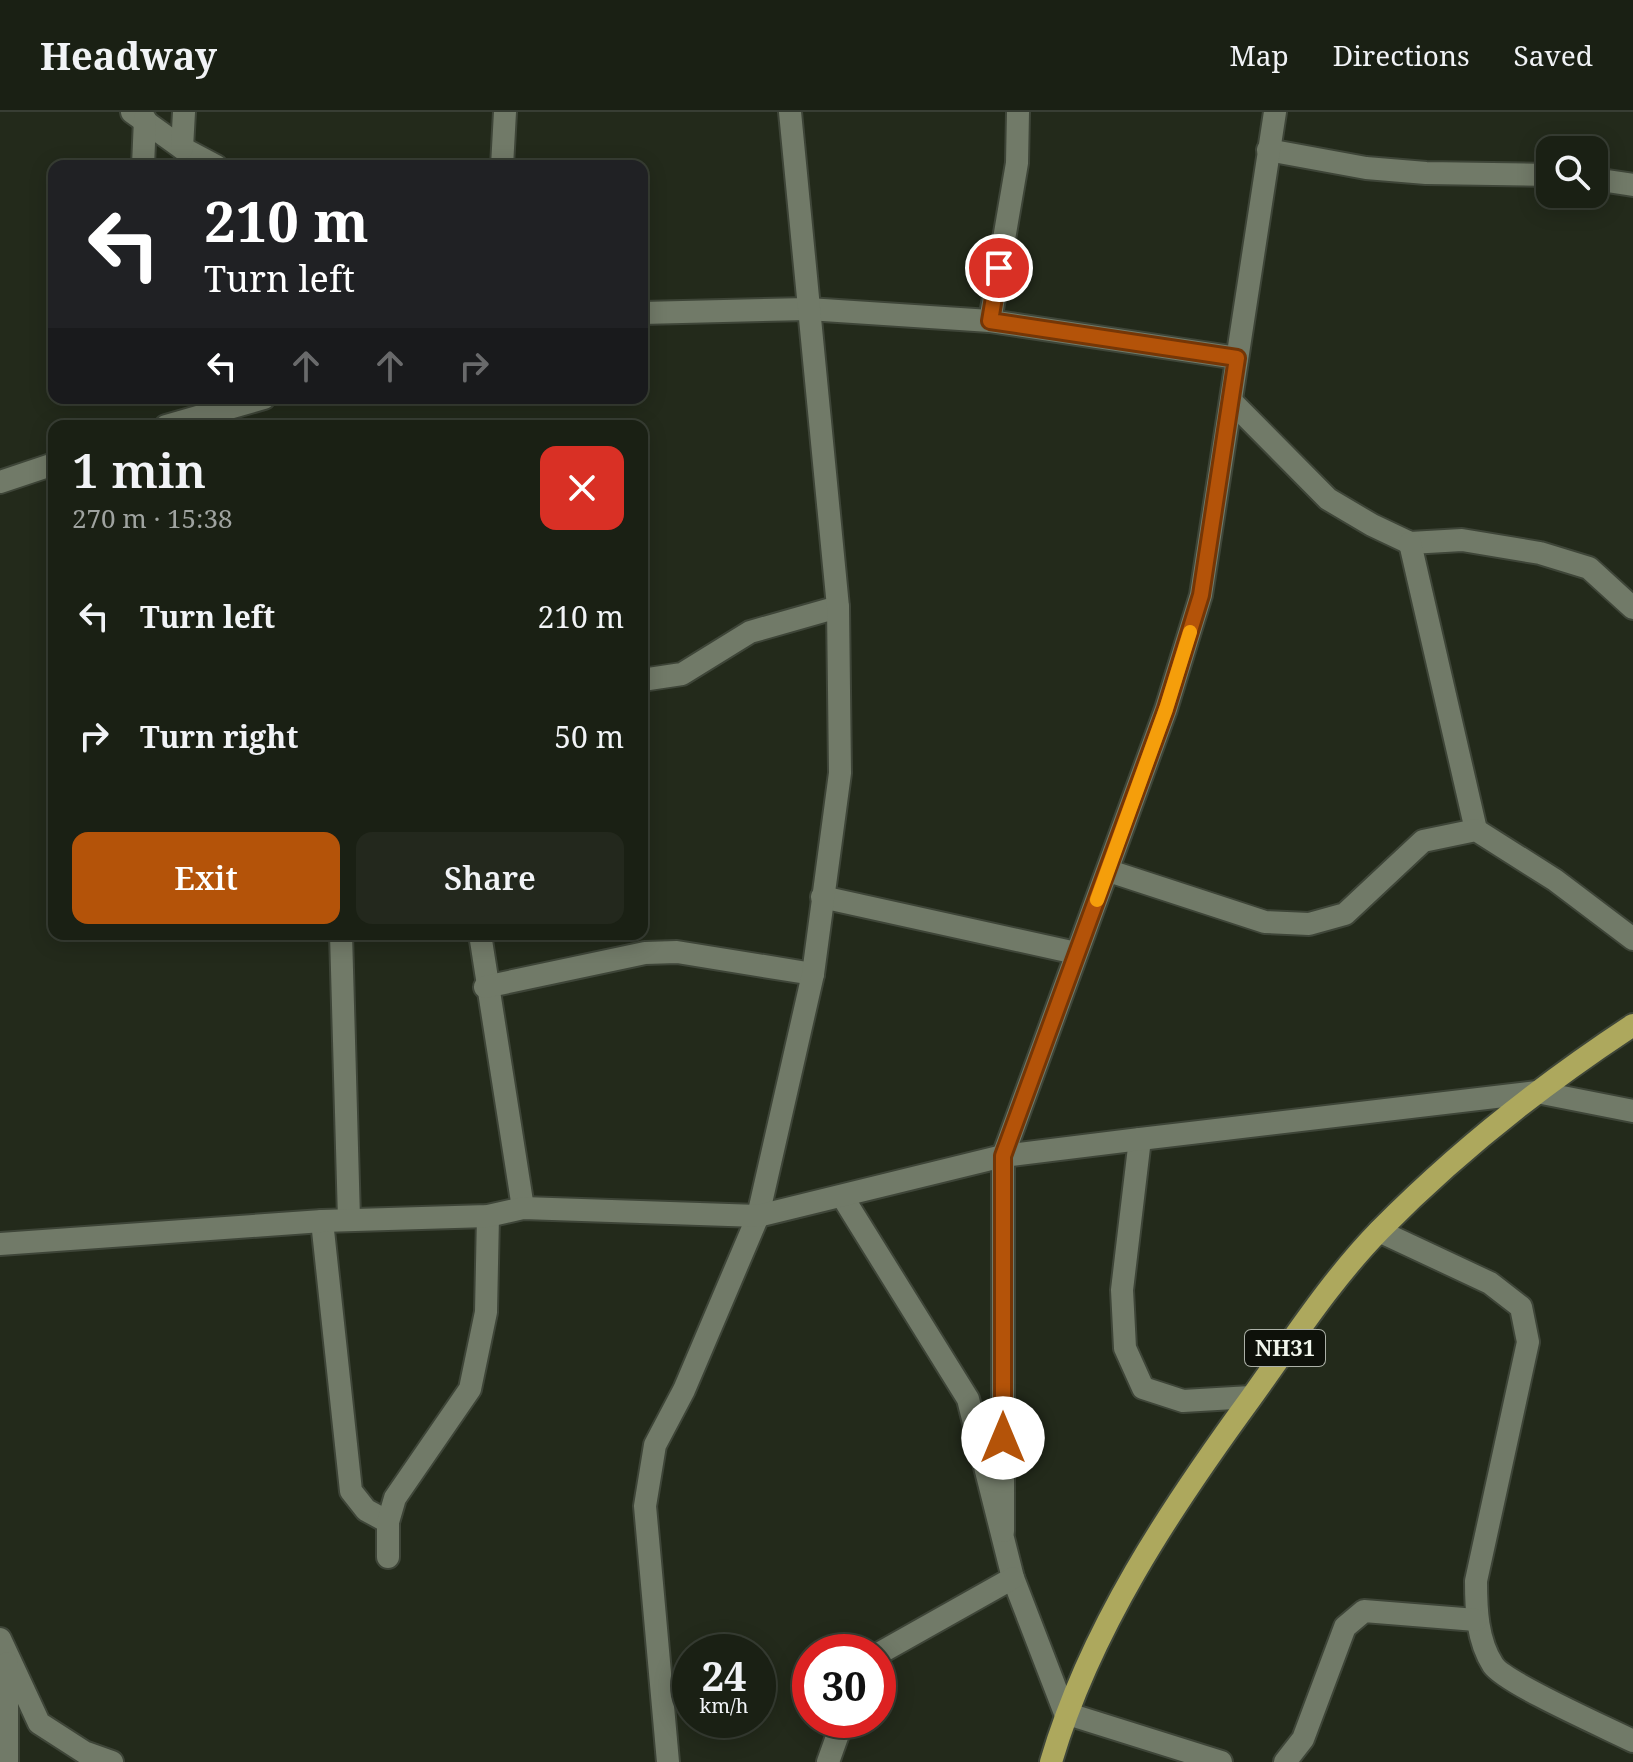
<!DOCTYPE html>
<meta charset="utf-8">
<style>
body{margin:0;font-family:"Noto Serif",serif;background:#23281d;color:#f1f3f6;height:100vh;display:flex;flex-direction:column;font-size:30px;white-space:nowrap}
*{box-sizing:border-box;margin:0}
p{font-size:26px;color:#9fa3a0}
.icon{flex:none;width:44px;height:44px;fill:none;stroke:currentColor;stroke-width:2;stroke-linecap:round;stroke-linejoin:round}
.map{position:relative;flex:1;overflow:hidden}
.drawer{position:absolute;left:48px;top:308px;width:600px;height:520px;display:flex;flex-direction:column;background:#1a2014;border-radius:16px;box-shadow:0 4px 20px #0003,0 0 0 2px #383e34}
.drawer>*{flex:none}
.guide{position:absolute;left:48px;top:48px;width:600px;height:244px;border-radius:16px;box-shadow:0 4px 20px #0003,0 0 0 2px #383e34;background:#202124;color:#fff;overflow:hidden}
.tools{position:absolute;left:1536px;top:24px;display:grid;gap:16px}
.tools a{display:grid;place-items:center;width:72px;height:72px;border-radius:16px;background:#1a2014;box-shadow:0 4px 20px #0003,0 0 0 2px #383e34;font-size:40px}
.speed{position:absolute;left:672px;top:1522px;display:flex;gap:16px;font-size:40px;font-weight:700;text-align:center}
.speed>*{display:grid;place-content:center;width:104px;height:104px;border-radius:50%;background:#1a2014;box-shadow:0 4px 20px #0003,0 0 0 2px #383e34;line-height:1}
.speed small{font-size:20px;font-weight:400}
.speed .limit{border:12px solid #d22;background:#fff;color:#111}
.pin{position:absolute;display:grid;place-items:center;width:68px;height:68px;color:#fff;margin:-34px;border:4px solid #fff;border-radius:50%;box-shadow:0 2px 8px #0007}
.me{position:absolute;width:88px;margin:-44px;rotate:0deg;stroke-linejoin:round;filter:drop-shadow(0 0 6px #0008)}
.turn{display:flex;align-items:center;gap:28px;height:168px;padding:0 24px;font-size:36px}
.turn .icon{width:104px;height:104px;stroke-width:2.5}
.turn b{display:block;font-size:56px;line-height:68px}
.lanes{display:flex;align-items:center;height:76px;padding:0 24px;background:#0003;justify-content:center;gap:40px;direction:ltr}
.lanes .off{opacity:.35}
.round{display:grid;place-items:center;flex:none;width:84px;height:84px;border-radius:16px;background:#23281d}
.summary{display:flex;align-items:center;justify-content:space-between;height:136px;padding:0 24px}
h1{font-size:48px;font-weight:600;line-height:60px}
.button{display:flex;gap:16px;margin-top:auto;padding:16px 24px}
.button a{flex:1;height:92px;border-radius:16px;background:#b45309;color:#fff;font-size:32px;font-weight:600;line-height:92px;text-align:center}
.button a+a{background:#23281d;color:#f1f3f6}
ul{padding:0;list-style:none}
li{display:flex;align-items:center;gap:24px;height:120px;padding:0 24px}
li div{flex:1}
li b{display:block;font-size:30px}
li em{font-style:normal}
header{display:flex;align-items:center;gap:48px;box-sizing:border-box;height:112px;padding:0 40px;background:#1a2014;border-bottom:2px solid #383e34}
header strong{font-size:38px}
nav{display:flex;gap:44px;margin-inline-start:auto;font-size:28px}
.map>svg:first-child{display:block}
</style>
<header>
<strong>Headway</strong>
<nav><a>Map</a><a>Directions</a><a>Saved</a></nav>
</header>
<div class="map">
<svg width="1633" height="1650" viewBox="0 0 1633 1650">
<rect width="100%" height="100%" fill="#232a1b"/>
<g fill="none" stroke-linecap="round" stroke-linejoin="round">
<g stroke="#3e4538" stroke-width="26">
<g id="minor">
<path d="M 132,0 L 182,36 L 216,54"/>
<path d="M 182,36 L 184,0"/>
<path d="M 1268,38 L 1366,56 L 1426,61 L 1550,63"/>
<path d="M 143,54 L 145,7"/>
<path d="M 502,54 L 505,0"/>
<path d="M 1594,67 L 1633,73"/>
<path d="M 642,201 L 808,197 L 990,209 L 1237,246"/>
<path d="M 990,209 L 1017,51 L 1018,0"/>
<path d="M 1232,290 L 1328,387 L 1372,413 L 1410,431 L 1462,428 L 1540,441 L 1589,456 L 1633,496"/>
<path d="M 166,314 L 264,286"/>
<path d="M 0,370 L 54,352"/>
<path d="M 1410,431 L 1476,718"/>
<path d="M 642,568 L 682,562 L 750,520 L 838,495"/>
<path d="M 1109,759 L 1265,810 L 1309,812 L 1345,802 L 1423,729 L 1476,718 L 1555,768 L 1633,827"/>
<path d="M 822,785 L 1076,841"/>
<path d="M 341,822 L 349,1107"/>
<path d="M 480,822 L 523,1096"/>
<path d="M 485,875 L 645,841 L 677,840 L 813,862"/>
<path d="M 1140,1027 L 1122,1178 L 1125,1236 L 1143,1276 L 1183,1289 L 1251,1285"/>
<path d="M 842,1084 L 968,1287 L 1013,1466 L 1065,1601 L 1221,1650"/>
<path d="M 322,1109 L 351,1379 L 366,1398 L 388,1410"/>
<path d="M 1379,1119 L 1490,1171 L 1521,1195 L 1528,1230 L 1476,1469 C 1476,1497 1477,1528 1493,1553 C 1505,1571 1607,1616 1633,1629"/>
<path d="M 1003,1419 L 1003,1044 L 1166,597 L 1201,483 L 1275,0"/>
<path d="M 388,1445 L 388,1410 L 395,1386 L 470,1277 L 486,1200 L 488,1104"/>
<path d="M 0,1527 L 39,1611 L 84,1640 L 112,1650"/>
<path d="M 878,1542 L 1013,1466"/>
<path d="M 7,1650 L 7,1551"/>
<path d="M 668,1650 L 645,1394 L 655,1333 L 684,1278 L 758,1104 L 813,862 L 840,661 L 838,495 L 790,0"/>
<path d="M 828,1650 L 843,1608"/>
<path d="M 1285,1650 L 1303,1627 L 1345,1515 L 1364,1499 L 1476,1508"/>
</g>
</g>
<g stroke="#3e4538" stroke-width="26">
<path id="tertiary" d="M 0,1132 L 322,1109 L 488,1104 L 523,1096 L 758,1104 L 1003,1044 L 1140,1027 L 1537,980 L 1633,999"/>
</g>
<g stroke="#3e4538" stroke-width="26">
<path id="trunk" d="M 1051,1650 C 1090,1517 1170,1397 1251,1286 C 1292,1229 1331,1168 1380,1118 C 1456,1041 1543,972 1633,913"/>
</g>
<use href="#minor" stroke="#717a68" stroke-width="22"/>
<use href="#tertiary" stroke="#717a68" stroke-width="22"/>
<use href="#trunk" stroke="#ada85d" stroke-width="22"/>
</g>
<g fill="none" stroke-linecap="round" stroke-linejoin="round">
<g stroke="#753606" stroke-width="20">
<path id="route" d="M 999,156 L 990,209 L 1237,246 L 1201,483 L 1166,597 L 1003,1044 L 1003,1326"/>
</g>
<use href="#route" stroke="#b45309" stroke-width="14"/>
<path stroke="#f59e0b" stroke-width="14" d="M 1097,788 L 1166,597 L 1190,520"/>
</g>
<g text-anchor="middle" stroke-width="8" stroke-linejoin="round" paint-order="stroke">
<rect fill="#0e110a" stroke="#acb1a8" stroke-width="2" x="1245" y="1218" width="80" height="36" rx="6"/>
<g font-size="22" font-weight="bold" fill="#f0f5eb">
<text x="1285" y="1244">NH31</text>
</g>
</g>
</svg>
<div class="tools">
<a><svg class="icon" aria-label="search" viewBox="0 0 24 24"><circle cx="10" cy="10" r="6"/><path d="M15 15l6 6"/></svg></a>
</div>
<div class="speed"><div>24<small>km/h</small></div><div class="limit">30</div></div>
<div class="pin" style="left:999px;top:156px;background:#d93025"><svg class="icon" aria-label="arrive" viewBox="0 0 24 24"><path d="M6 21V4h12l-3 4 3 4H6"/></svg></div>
<svg class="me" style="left:1003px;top:1326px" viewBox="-20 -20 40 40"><circle r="19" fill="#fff"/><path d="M0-13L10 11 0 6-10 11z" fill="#b45309"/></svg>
<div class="guide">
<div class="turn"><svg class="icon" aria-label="left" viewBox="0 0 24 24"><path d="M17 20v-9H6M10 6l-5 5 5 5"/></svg><div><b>210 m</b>Turn left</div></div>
<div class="lanes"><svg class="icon" aria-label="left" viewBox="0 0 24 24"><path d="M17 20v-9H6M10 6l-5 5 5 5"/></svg><svg class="icon off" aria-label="ahead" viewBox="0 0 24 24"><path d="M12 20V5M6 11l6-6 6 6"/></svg><svg class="icon off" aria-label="ahead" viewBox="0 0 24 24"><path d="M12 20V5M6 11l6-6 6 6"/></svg><svg class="icon off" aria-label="right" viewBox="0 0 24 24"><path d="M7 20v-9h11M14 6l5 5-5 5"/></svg></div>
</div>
<section class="drawer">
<div class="summary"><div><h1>1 min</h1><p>270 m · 15:38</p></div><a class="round" style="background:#d93025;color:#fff"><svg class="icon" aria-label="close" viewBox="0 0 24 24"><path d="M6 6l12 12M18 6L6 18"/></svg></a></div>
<ul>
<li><svg class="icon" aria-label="left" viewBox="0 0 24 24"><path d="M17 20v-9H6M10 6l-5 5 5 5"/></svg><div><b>Turn left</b></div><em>210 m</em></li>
<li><svg class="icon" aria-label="right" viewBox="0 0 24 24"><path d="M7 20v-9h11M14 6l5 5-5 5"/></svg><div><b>Turn right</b></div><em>50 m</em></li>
</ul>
<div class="button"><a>Exit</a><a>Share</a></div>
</section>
</div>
